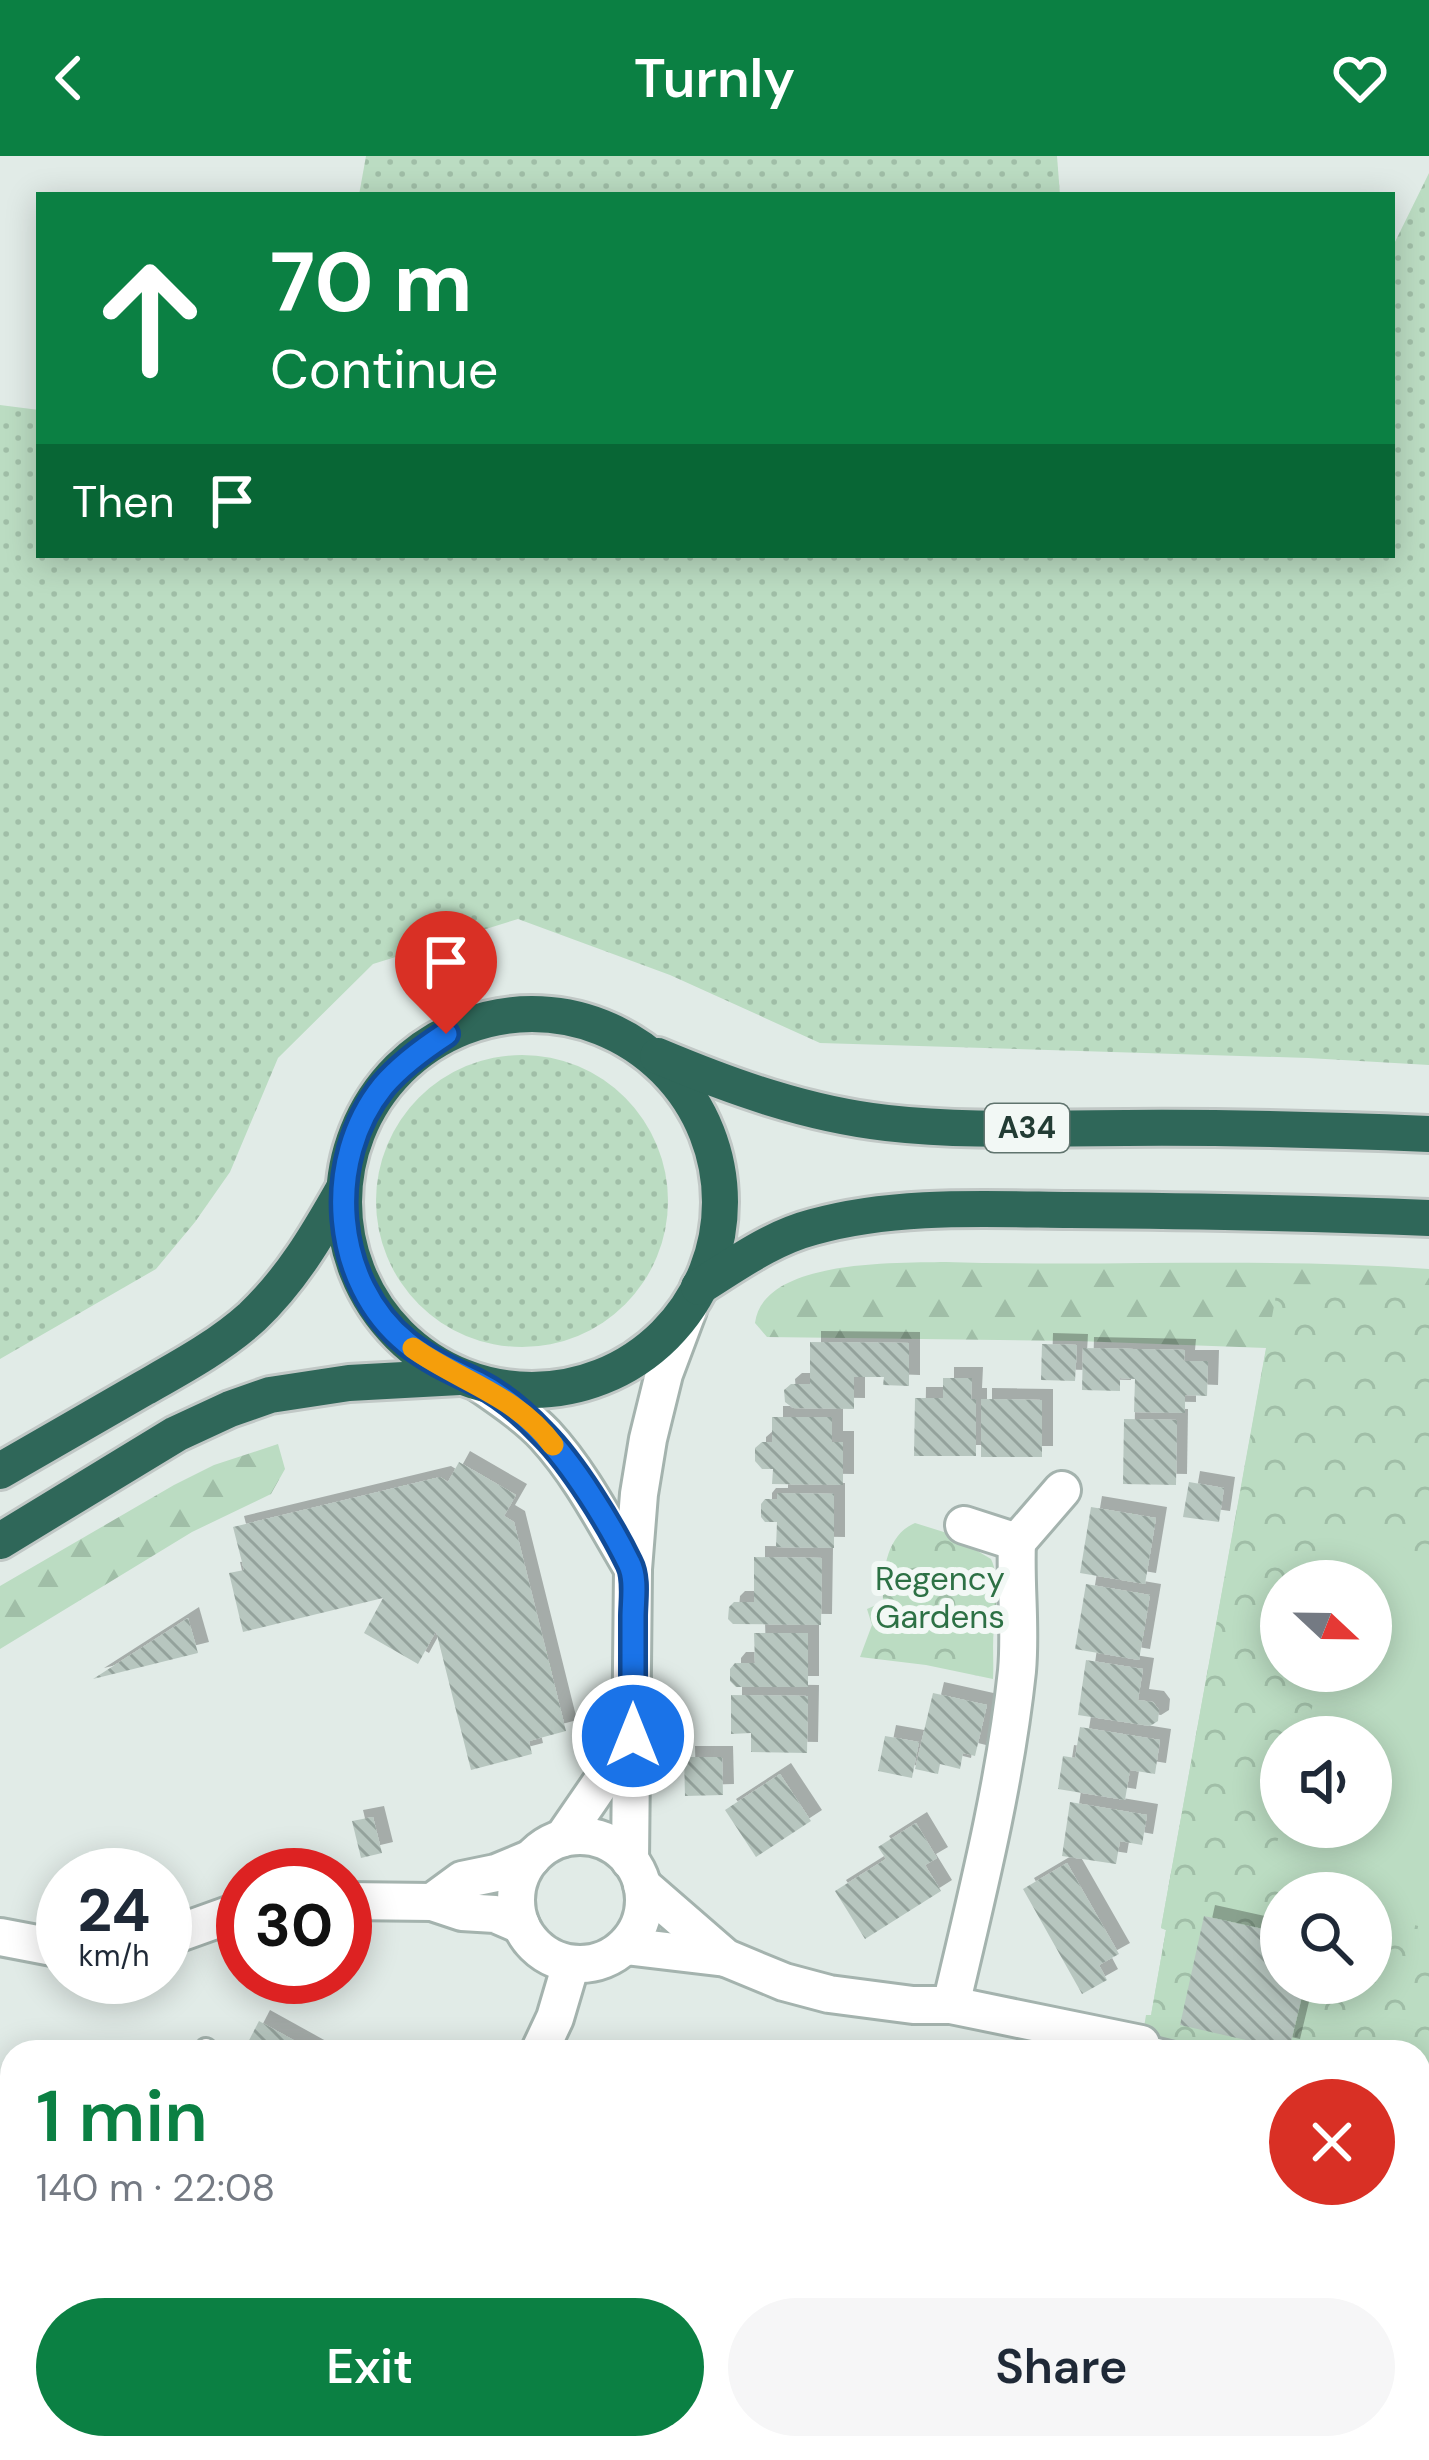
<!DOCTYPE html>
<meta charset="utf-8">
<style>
body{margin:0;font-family:"DM Sans",sans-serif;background:#f6f6f7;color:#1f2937;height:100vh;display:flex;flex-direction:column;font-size:45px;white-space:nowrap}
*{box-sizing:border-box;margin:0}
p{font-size:39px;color:#747a83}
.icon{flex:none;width:66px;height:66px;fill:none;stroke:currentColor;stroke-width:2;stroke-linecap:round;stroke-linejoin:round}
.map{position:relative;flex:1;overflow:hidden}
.details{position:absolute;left:0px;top:1884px;width:1431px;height:420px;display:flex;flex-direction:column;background:#fff;border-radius:36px 36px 0 0;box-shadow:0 6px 30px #0003}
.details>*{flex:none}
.guide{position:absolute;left:36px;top:36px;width:1359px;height:366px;border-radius:0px;box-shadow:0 6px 30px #0003;background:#0b8043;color:#fff;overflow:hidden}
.needle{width:78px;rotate:112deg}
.controls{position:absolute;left:1260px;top:1404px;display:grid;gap:24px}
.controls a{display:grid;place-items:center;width:132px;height:132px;border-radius:50%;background:#fff;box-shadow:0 6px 30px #0003;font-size:60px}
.speed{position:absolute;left:36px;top:1692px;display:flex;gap:24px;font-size:60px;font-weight:700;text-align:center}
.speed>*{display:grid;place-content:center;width:156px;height:156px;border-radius:50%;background:#fff;box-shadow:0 6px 30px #0003;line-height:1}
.speed small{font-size:30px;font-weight:400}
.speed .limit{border:18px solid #d22;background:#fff;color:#111}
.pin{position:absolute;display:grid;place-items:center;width:102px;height:102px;color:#fff;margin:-123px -51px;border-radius:50% 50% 50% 0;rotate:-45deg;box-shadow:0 0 12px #0007}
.pin .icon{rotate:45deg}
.me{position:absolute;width:132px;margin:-66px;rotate:0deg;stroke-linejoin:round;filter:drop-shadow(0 0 9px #0008)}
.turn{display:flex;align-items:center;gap:42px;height:252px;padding:0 36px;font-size:54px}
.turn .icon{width:156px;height:156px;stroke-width:2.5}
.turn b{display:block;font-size:84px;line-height:102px}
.then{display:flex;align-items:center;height:114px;padding:0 36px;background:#0003;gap:24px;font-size:45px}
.round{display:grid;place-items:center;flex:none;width:126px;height:126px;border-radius:63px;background:#f6f6f7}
.overview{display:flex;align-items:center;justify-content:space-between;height:204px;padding:0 36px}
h1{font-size:72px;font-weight:600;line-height:90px;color:#0b8043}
.action{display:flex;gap:24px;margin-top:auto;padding:24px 36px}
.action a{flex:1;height:138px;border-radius:72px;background:#0b8043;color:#fff;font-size:48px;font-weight:600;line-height:138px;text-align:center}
.action a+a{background:#f6f6f7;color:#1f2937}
header{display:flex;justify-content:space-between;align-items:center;height:156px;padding:0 36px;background:#0b8043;color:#fff;font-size:54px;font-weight:600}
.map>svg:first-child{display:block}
</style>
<header><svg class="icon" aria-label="back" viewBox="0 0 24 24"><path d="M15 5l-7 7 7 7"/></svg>Turnly<svg class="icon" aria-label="heart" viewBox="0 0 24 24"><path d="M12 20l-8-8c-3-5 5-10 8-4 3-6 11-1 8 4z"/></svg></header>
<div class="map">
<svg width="1429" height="2304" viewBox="0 0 1429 2304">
<defs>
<pattern id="grass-dots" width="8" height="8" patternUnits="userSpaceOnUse" patternTransform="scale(3)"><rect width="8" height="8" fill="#bbdcc2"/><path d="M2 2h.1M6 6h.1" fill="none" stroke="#a0bea7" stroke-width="1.8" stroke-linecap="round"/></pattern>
<pattern id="forest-firs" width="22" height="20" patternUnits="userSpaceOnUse" patternTransform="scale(3)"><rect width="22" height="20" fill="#bbdcc2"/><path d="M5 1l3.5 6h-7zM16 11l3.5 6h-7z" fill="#a0bea7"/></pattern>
<pattern id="park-crowns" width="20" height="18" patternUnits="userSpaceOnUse" patternTransform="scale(3)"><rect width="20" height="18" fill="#bbdcc2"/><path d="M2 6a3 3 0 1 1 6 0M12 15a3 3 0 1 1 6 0" fill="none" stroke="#a0bea7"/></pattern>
<pattern id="building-back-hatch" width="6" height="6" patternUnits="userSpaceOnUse" patternTransform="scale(3)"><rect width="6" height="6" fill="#b7c6bf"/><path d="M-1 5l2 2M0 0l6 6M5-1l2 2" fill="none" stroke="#94a29c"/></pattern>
<filter id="shadow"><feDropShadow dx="11" dy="-11" stdDeviation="0" flood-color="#0004"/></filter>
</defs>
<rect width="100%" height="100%" fill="#e1ebe7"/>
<g fill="url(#grass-dots)">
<path d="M 366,0 L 1057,0 L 1060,39 L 359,39 Z"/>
<path d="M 1429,17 L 1429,909 L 1308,902 L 820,887 L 670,819 L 518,763 L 373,808 L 278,902 L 230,1016 L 195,1066 L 156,1113 L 0,1203 L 0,249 L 39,254 L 39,399 L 1392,399 L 1392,92 Z"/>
<circle cx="522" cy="1045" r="146"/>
</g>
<g fill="url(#forest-firs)">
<path d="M 946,1106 C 1107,1111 1268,1101 1429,1113 L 1429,1152 L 1359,1150 L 1151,1860 L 1166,1774 L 1161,1772 L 1266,1192 L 1077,1185 L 767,1181 L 755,1167 C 763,1103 896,1107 946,1106 Z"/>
<path d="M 278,1288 L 285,1313 L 271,1338 L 192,1376 L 0,1493 L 0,1430 L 174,1329 L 214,1309 Z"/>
</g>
<g fill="url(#park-crowns)" fill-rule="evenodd">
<path d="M 1278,1128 L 1429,1129 L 1429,2039 L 1419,2036 L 1419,1896 L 1140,1896 L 1146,1859 L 1151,1859 L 1166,1774 L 1161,1772 ZM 1281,1425 L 1371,1425 L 1371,1515 L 1281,1515 ZM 1281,1581 L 1371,1581 L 1371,1671 L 1281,1671 ZM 1281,1737 L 1371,1737 L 1371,1827 L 1281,1827 Z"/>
<path d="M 915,1367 L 947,1377 L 991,1403 C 1001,1425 996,1449 994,1472 C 992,1489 994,1506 993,1523 L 926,1509 L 860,1501 L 872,1469 L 867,1453 L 883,1446 C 882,1417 886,1379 915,1367 Z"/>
<path d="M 0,2105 L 12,2112 L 12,2202 L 0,2196 Z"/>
</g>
<path fill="#bbdcc2" d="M 1357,1378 L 1429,1399 L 1429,1773 L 1371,1757 L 1371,1737 L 1303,1737 L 1267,1727 L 1281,1671 L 1371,1671 L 1371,1581 L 1304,1581 L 1322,1515 L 1371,1515 L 1371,1425 L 1345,1425 Z"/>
<g fill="url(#building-back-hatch)" filter="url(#shadow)">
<path d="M 810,1186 L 909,1187 L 909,1230 L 883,1229 L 884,1221 L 854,1221 L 854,1253 L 793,1252 L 785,1246 L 784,1234 L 791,1228 L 810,1228 Z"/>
<path d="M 1042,1188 L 1077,1189 L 1075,1225 L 1041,1224 Z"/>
<path d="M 1083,1192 L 1185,1194 L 1184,1205 L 1208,1205 L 1207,1240 L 1185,1239 L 1185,1257 L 1134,1256 L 1135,1223 L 1120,1222 L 1120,1235 L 1082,1234 Z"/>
<path d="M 943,1222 L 972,1222 L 971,1243 L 976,1243 L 976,1300 L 914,1300 L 915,1242 L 943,1242 Z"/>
<path d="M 981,1243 L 1042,1244 L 1042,1301 L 981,1301 Z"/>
<path d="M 772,1261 L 832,1261 L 832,1286 L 843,1286 L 843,1329 L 772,1328 L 773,1313 L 762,1313 L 755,1305 L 755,1292 L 762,1286 L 772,1286 Z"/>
<path d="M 1124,1263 L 1177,1264 L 1176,1329 L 1123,1328 Z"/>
<path d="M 459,1306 L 516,1339 L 504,1360 L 514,1366 L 566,1575 L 529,1585 L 532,1598 L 471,1614 L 436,1475 L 418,1508 L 364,1477 L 383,1442 L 243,1476 L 229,1417 L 244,1414 L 233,1371 L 440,1321 L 448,1326 Z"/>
<path d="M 1189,1326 L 1224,1332 L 1219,1366 L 1183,1361 Z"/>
<path d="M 777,1337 L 834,1338 L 834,1392 L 776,1391 L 777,1366 L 765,1366 L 761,1361 L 761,1348 L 765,1343 L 777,1343 Z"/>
<path d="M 1091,1351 L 1156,1362 L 1145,1428 L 1080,1417 Z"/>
<path d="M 754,1401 L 822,1402 L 821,1469 L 733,1468 L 728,1463 L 729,1451 L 734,1446 L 754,1446 Z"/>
<path d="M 1086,1428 L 1150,1439 L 1139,1504 L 1075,1493 Z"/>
<path d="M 188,1462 L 198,1497 L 93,1523 Z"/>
<path d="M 754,1477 L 808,1477 L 808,1531 L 736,1531 L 730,1525 L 730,1513 L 735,1507 L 755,1507 Z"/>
<path d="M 1086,1504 L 1143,1513 L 1138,1544 L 1153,1546 L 1159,1554 L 1158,1565 L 1150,1570 L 1078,1559 Z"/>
<path d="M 933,1537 L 987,1549 L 975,1600 L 963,1597 L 960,1613 L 940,1608 L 938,1618 L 915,1613 Z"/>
<path d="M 731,1539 L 808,1540 L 807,1597 L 751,1596 L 751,1577 L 731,1578 Z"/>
<path d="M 1080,1571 L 1160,1584 L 1155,1618 L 1130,1614 L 1125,1644 L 1058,1633 L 1063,1600 L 1075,1602 Z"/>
<path d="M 885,1580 L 919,1586 L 912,1622 L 878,1615 Z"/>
<path d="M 684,1601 L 722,1601 L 723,1639 L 685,1640 Z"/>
<path d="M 780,1618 L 811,1665 L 756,1701 L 725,1654 Z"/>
<path d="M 1070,1646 L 1147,1659 L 1142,1689 L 1120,1685 L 1116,1708 L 1062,1700 Z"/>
<path d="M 373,1661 L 382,1697 L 361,1702 L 352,1665 Z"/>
<path d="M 916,1667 L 937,1702 L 925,1709 L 941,1735 L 865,1783 L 835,1735 L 886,1703 L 878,1691 Z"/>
<path d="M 1067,1707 L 1119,1798 L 1099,1809 L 1107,1824 L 1082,1838 L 1023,1733 Z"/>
<path d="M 1204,1760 L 1281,1777 L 1281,1827 L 1291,1827 L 1290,1833 L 1303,1836 L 1289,1894 L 1180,1869 Z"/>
<path d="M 259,1865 L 315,1896 L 243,1896 Z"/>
<path d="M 158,2292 L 238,2292 L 231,2304 L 158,2304 L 153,2301 Z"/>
<path d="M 457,2292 L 496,2292 L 493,2304 L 455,2304 Z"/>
<path d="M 502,2292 L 578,2292 L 575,2304 L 499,2304 Z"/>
<path d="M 587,2292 L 645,2292 L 642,2304 L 584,2304 Z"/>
<path d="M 752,2292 L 853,2292 L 859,2304 L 801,2304 L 800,2302 L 757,2304 Z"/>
<path d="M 1056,2292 L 1115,2292 L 1112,2304 L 1055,2297 Z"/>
<path d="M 1272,2292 L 1373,2292 L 1371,2304 L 1269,2304 Z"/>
</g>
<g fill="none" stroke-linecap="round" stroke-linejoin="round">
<g stroke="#a4b3ae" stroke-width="24">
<g id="lane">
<path d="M 1141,1888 L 1174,1896"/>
<path d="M 206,1892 L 207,1896"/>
</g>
</g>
<g stroke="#a4b3ae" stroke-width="42">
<g id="street">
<path d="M 479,1227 C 502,1243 526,1259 545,1279 C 581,1318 606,1368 633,1413"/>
<path d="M 964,1369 L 1017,1386 L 1062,1334"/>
<circle cx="580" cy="1744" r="64"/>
<path d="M 563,1682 L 633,1580"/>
<path d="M 630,1705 L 633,1413 L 639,1338 L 648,1283 L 664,1218 L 688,1154"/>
<path d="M 642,1729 L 726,1802 L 784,1826 L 829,1838 L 913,1849 L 951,1849 L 1141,1888"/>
<path d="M 345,1745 L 432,1746 L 462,1756 L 495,1758 L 521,1769"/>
<path d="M 432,1746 L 462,1724 L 496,1717 L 532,1702"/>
<path d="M 0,1781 L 63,1793"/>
<path d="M 165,1782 L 243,1754"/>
<path d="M 625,1790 L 726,1802"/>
<path d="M 951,1849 C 977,1739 1005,1628 1017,1515 C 1021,1472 1015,1429 1017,1386"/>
<path d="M 539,1896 L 555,1862 L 571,1808"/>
<path d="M 66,2292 L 88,2304"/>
<path d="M 702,2292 L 709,2304"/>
<path d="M 317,2304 L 323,2292"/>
<path d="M 1201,2304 L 1205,2292"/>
</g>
</g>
<g stroke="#c1c8c6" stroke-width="42">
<g id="highway">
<circle cx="532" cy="1046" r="188"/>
<path d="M 658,900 C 732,931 807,958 887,967 C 966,976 1046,972 1126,972 C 1227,971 1328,974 1429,978"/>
<path d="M 699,1131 C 736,1108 771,1082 813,1071 C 895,1048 985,1053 1070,1054 C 1190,1055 1309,1057 1429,1062"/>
<path d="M 0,1315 C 48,1287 96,1260 144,1232 C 181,1211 220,1190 252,1161 C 291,1124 317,1080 343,1034"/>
<path d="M 0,1385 L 176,1278 L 230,1253 L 270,1239 L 349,1227 L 459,1221"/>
</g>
</g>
<use href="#lane" stroke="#fff" stroke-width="18"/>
<use href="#street" stroke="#fff" stroke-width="36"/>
<use href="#highway" stroke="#2f6759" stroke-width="36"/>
</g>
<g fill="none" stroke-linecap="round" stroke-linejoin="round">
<g stroke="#114b97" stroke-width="30">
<path id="route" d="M 446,878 C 423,893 401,909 383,930 C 323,1004 332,1127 407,1187 C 430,1205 453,1215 478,1227 C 502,1239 525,1259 543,1278 C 573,1308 610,1368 629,1407 C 637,1422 633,1445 633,1461 C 633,1501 633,1541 633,1580"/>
</g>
<use href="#route" stroke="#1a73e8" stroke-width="21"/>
<path stroke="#f59e0b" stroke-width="21" d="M 413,1192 C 461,1226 516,1239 553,1289"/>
</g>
<g text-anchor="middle" stroke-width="12" stroke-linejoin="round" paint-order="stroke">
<rect fill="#f2f8f5" stroke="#60746e" stroke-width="3" x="985" y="948" width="84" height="48" rx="9"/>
<g font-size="30" font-weight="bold" fill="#223c34">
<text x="1027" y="982">A34</text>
</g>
<g font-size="33" fill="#2d7145" stroke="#f2f8f5">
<text x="940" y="1434">Regency<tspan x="940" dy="38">Gardens</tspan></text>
</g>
</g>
</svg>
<div class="controls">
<a><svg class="needle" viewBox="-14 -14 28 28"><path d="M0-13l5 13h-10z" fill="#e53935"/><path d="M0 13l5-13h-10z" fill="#747a83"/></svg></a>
<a><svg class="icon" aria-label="sound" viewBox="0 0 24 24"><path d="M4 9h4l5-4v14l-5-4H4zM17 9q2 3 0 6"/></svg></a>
<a><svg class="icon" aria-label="search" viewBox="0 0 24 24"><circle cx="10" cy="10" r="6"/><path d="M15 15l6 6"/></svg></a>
</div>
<div class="speed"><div>24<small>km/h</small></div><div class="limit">30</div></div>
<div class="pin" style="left:446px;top:878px;background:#d93025"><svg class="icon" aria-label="arrive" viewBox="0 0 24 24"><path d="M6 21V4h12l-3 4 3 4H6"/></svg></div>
<svg class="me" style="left:633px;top:1580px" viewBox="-20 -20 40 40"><circle r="17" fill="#1a73e8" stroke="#fff" stroke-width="3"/><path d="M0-11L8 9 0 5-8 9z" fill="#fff"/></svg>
<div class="guide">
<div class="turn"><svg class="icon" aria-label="ahead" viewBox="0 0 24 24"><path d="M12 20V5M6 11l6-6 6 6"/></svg><div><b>70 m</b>Continue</div></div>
<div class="then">Then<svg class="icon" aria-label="arrive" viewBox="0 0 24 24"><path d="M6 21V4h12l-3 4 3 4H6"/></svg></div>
</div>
<section class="details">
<div class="overview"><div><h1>1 min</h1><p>140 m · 22:08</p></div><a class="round" style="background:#d93025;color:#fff"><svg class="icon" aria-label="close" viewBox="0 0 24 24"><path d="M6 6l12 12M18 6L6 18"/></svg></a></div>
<div class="action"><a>Exit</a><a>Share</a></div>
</section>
</div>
